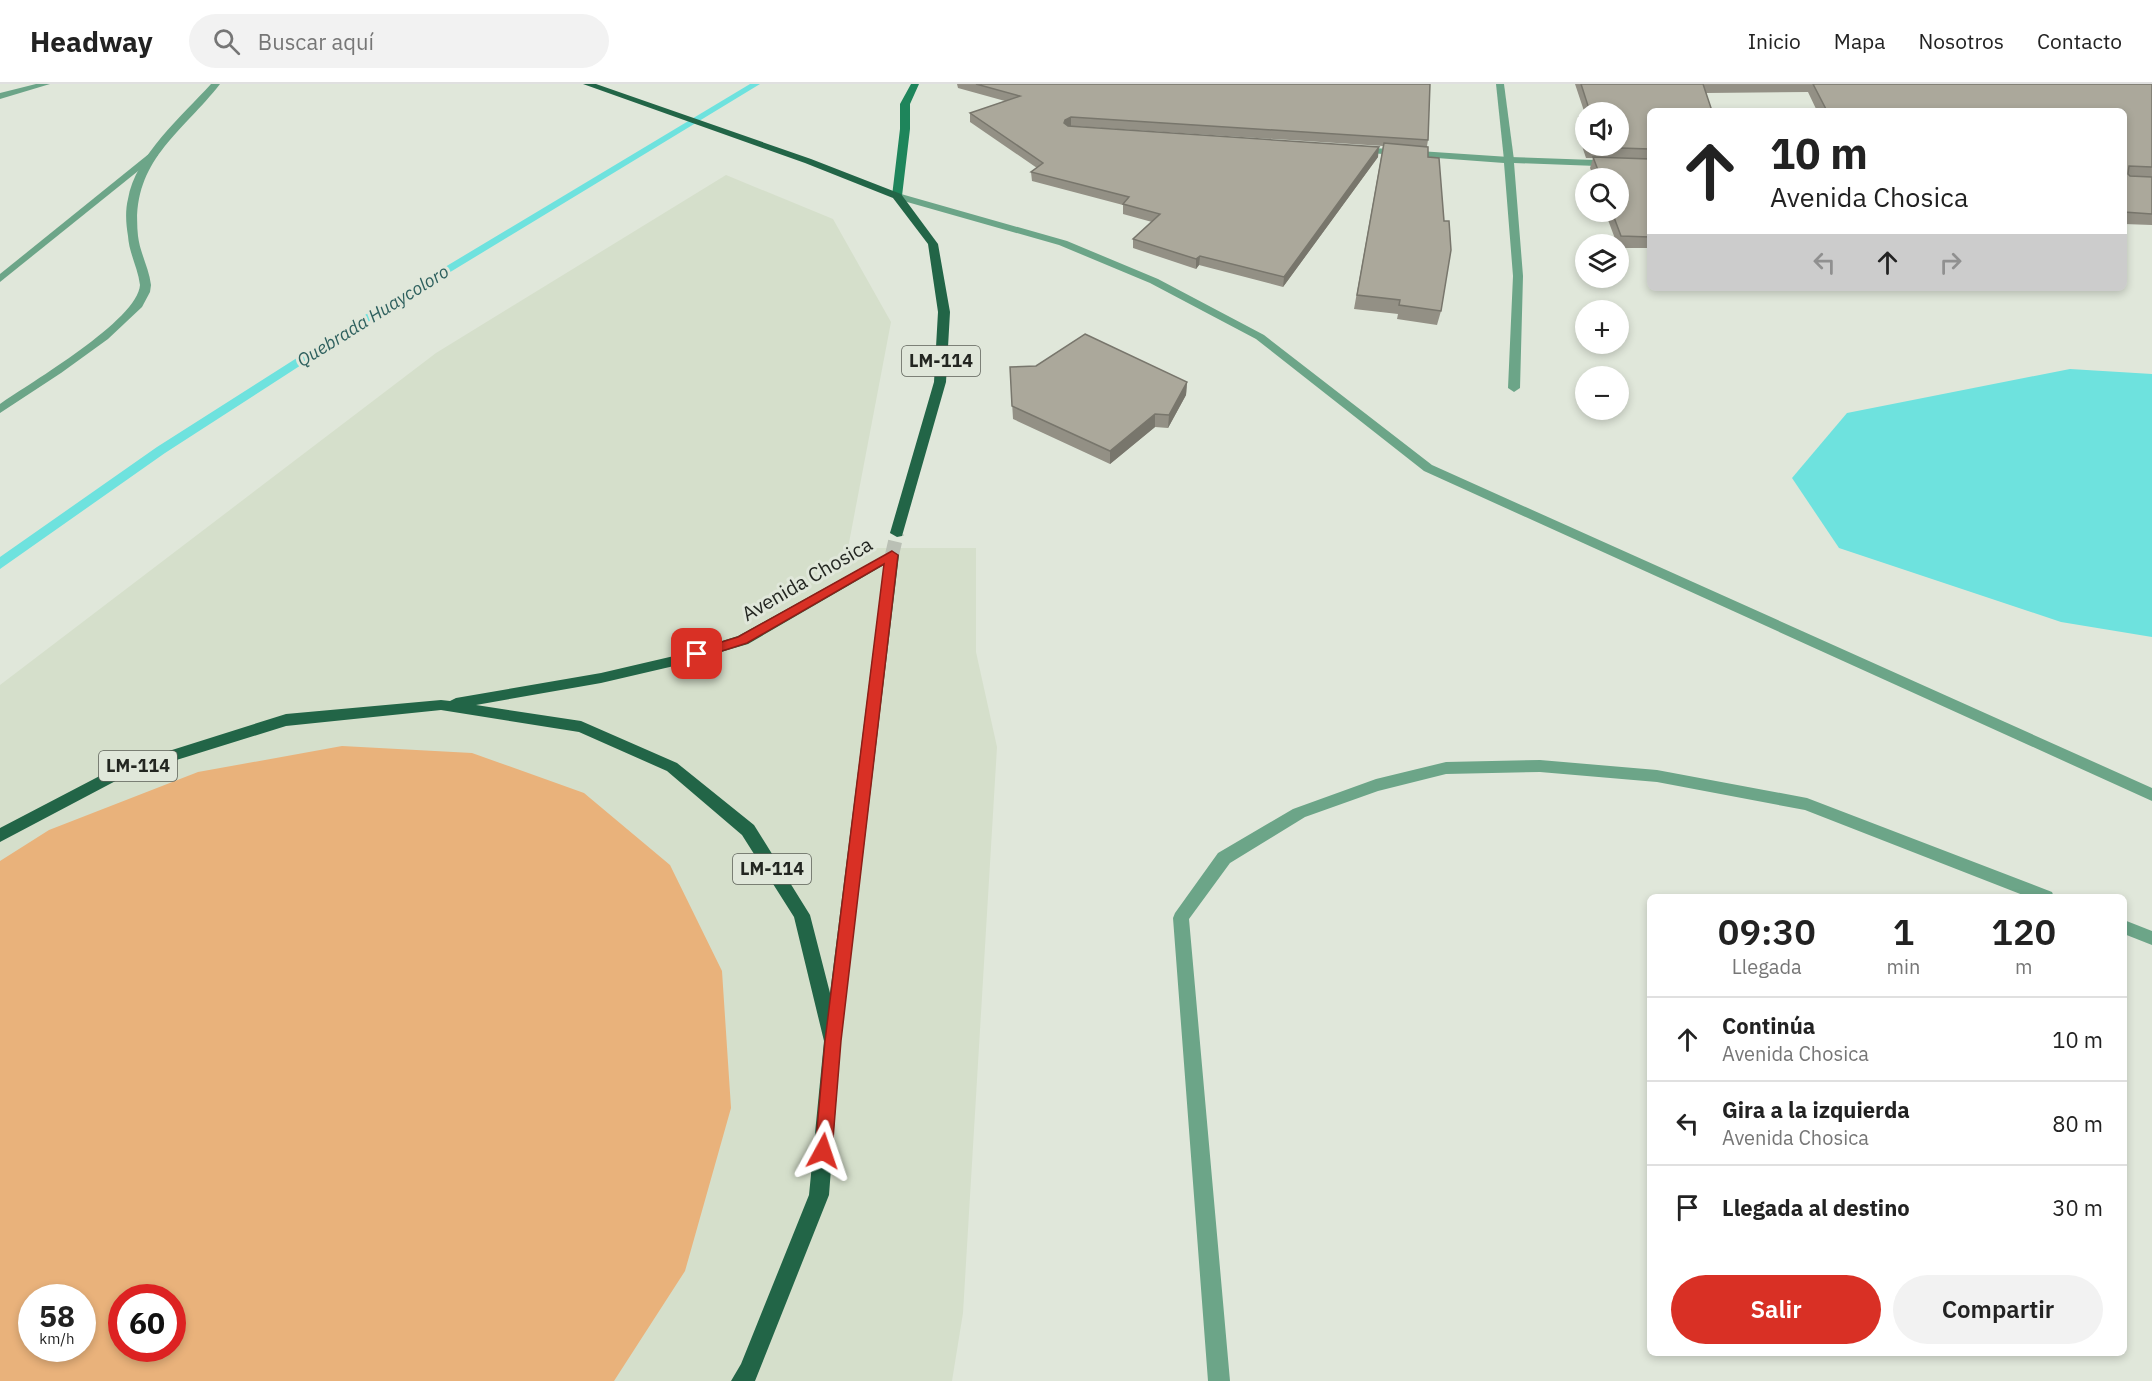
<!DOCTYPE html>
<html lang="es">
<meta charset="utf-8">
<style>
body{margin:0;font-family:"IBM Plex Sans",sans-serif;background:#f2f2f2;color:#222;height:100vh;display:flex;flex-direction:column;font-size:22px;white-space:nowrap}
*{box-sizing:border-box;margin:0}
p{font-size:20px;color:#767676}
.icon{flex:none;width:33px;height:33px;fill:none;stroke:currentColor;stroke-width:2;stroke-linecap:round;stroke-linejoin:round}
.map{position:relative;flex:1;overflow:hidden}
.panel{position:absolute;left:1647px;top:810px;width:480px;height:462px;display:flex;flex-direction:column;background:#fff;border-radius:9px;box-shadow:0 3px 9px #0003}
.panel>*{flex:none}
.banner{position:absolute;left:1647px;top:24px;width:480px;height:183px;border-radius:9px;box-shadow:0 3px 9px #0003;background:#fff;color:#222;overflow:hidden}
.fabs{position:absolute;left:1575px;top:18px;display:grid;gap:12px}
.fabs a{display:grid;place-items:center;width:54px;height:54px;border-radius:50%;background:#fff;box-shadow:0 3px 9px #0003;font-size:30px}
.speed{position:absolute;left:18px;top:1200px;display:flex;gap:12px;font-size:30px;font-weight:700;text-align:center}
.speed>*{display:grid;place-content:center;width:78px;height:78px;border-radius:50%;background:#fff;box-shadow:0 3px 9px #0003;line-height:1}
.speed small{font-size:15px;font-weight:400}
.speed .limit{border:9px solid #d22;background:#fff;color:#111}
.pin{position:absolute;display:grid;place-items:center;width:51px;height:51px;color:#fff;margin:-26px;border-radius:12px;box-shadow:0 3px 9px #0006}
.me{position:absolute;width:66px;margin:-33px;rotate:5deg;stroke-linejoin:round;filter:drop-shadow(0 0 4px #0008)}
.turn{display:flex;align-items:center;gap:21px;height:126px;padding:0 24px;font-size:27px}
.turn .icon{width:78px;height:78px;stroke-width:2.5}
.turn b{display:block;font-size:42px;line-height:51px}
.lanes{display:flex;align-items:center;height:57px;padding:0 24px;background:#0003;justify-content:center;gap:30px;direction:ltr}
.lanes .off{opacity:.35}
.eta{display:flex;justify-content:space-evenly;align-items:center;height:102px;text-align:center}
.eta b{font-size:36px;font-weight:600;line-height:42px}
.button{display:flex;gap:12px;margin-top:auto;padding:12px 24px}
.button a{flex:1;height:69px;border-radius:36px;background:#d93025;color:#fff;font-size:24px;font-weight:600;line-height:69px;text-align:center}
.button a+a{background:#f2f2f2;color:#222}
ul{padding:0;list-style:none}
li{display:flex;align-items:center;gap:18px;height:84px;padding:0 24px;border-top:2px solid #e0e0e0}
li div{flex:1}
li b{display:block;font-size:22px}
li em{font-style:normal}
header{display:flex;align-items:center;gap:36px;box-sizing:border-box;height:84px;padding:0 30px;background:#fff;border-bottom:2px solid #e0e0e0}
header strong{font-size:28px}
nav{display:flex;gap:33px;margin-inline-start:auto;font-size:21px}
.search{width:420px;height:54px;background:#f2f2f2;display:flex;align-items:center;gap:15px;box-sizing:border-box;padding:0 21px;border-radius:33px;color:#767676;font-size:22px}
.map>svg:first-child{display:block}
</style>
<header>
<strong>Headway</strong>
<div class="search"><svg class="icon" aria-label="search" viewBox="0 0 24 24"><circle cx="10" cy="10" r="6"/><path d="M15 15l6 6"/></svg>Buscar aquí</div>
<nav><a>Inicio</a><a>Mapa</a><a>Nosotros</a><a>Contacto</a></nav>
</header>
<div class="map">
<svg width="2152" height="1297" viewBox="0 0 2152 1297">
<rect width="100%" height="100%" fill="#e0e7da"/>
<path fill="#d5dfcb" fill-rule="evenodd" d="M 726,91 L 833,135 L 891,238 L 848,464 L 976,464 L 976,568 L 997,663 L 963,1229 L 952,1297 L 0,1297 L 0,601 L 436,269 ZM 32,1214 L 82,1214 L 82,1264 L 32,1264 ZM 122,1214 L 172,1214 L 172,1264 L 122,1264 Z"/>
<path fill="#e9b27b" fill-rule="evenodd" d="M 342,662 L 472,669 L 584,709 L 670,781 L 722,887 L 731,1024 L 685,1187 L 614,1297 L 0,1297 L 0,777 L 49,746 L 198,688 ZM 32,1214 L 82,1214 L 82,1264 L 32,1264 ZM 122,1214 L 172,1214 L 172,1264 L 122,1264 Z"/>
<path fill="#6ee2de" d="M 2070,285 L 2152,290 L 2152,553 L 2061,538 L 1839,464 L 1792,394 L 1847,329 Z"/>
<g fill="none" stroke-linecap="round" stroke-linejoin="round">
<path fill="#6ee2de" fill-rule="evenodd" d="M 750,0 L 760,0 L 363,241 L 165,369 L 0,485 L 0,473 L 157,363 L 355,237 Z"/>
<path stroke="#bac0b5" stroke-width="14" stroke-dasharray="14 7" stroke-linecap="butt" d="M 892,471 L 897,449"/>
<g fill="#6ca588" fill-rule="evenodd">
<path d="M 36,0 L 50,0 L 0,15 L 0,9 Z"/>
<path d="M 150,69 L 158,71 L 0,198 L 0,190 Z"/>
<path d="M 893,110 L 901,110 L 1067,157 L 1158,195 L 1264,251 L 1432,381 L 2152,704 L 2152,717 L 1424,387 L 1256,255 L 1150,199 L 1059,161 L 893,114 Z"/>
<path d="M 1540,676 L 1657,686 L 1807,714 L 2052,808 L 2054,813 L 2028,813 L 1805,726 L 1657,698 L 1540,688 L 1446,690 L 1378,707 L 1305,733 L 1230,779 L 1189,835 L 1230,1297 L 1208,1297 L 1173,834 L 1175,829 L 1218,769 L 1293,725 L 1376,695 L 1446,678 Z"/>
<path d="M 2124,836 L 2152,847 L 2152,861 L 2124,850 Z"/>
</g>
<g fill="#6ca588" fill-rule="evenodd">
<path d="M 211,0 L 220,0 C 180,51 130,78 138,152 C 140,169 149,184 151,201 L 150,208 L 142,223 L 108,255 L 61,289 L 0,329 L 0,320 C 30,299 138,236 140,201 C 138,184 129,169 128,152 C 126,140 125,127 128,115 C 135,72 183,31 211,0 Z"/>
<path d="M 1359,63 L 1509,73 L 1650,78 L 1650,84 L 1514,79 L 1523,192 L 1520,304 L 1514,308 L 1508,304 L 1513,192 L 1504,79 L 1356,68 L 1354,66 Z"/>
</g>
<path fill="#6ca588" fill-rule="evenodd" d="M 1496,0 L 1504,0 L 1514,76 L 1509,79 L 1504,76 Z"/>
<path fill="#1e855b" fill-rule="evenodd" d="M 911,0 L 919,0 L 910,20 L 910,45 L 902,112 L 897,115 L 892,112 L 900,45 L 900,20 Z"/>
<g fill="#226547" fill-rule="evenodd">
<path d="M 583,0 L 596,0 L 811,75 L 901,110 L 938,160 L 950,228 L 946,298 L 902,452 L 897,453 L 890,449 L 934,298 L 938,228 L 928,160 L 893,114 L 805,79 Z"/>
<path d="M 892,467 L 899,471 L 841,953 L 829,1111 L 755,1297 L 731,1297 L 741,1280 L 809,1111 L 824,957 L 794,833 L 742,751 L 667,687 L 579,648 L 441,626 L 286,642 L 125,692 L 0,758 L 0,744 L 115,684 L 286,630 L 441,616 L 450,617 L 456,614 L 601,589 L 674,572 L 738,552 ZM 884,481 L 830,909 L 810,831 L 754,741 L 677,679 L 581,637 L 476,621 L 601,599 L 674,582 L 748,560 Z"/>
</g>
</g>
<g fill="#939085">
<path d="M 957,0 L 1430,0 L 1428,56 L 1427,62 L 1441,227 L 1437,241 L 1397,235 L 1398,230 L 1354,225 L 1383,62 L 1071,42 L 1378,73 L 1283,203 L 1199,181 L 1196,185 L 1133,164 L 1133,155 L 1152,138 L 1123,130 L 1123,121 L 1032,97 L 1031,88 L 1037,84 L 970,38 L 970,29 L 1005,17 L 958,4 Z"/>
<path d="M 1575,0 L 2152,0 L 2152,141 L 2124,140 L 2124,27 L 1817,27 L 1808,8 L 1706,9 L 1650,27 L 1650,164 L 1618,164 L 1618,160 L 1617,160 L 1605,128 L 1618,128 L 1618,94 L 1594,94 L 1590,84 L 1593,74 L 1586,74 L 1576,44 L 1579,33 L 1586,33 L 1586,62 L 1618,62 L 1618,28 L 1586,28 L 1586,33 Z"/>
<path d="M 1010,283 L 1187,298 L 1186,311 L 1168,344 L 1155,343 L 1110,380 L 1013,335 Z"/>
</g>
<g fill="#78766c">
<path d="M 1071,33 L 1071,42 L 1064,49 L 1065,36 Z"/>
<path d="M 1379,63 L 1378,73 L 1283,203 L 1284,193 Z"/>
<path d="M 1200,172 L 1199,181 L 1196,185 L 1196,175 Z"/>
<path d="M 1187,298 L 1186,311 L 1168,344 L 1169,331 Z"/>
<path d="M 1155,330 L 1155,343 L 1110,380 L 1110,367 Z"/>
</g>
<g fill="#aba89b" stroke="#78766c" stroke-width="1.5">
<path d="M 976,0 L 1430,0 L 1428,56 L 1071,33 L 1065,36 L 1064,39 L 1068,42 L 1379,63 L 1284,193 L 1200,172 L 1196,175 L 1133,155 L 1160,130 L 1123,120 L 1129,113 L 1031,88 L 1043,79 L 970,29 L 1020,12 Z"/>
<path d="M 1581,0 L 1703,0 L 1712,27 L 1650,27 L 1650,65 L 1590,63 L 1589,62 L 1618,62 L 1618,28 L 1590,28 Z"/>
<path d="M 1813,0 L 2152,0 L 2152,83 L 2129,82 L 2128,90 L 2130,92 L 2152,93 L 2152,130 L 2124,128 L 2124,27 L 1827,27 Z"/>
<path d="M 1579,33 L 1586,33 L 1586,51 Z"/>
<path d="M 1384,59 L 1428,63 L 1428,73 L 1439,74 L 1444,137 L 1449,137 L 1451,166 L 1441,227 L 1399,221 L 1400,216 L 1357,211 Z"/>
<path d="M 1593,73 L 1650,75 L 1650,153 L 1621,152 L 1612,128 L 1618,128 L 1618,94 L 1601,94 Z"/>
<path d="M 1085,250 L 1187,298 L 1169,331 L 1155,330 L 1110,367 L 1012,322 L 1010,283 L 1036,282 Z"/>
</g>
<path fill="#d93025" stroke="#8d1f18" stroke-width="1.5" d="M 892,467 L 898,471 L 841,957 L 832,1067 L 829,1073 L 823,1075 L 817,1073 L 815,1067 L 825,957 L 884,480 L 747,559 L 697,575 L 691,570 L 692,567 L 738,553 Z"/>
<g text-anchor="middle" stroke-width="6" stroke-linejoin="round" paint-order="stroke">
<g font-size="18" font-style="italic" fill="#2e605e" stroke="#e0e7da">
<text transform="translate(373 232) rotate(-32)" y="6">Quebrada Huaycoloro</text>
</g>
<g fill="#e0e7da" stroke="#5c6058" stroke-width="1.5">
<rect x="902" y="262" width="78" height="30" rx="4.5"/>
<rect x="99" y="667" width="78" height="30" rx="4.5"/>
<rect x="733" y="770" width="78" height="30" rx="4.5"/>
</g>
<g font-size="18" font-weight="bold" fill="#232621">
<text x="941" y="283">LM-114</text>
<text x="138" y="688">LM-114</text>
<text x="772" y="791">LM-114</text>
</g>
<g font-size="20" fill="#232621" stroke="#e0e7da">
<text transform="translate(807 495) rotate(-30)" y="7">Avenida Chosica</text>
</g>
</g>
</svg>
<div class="fabs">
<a><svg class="icon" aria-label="sound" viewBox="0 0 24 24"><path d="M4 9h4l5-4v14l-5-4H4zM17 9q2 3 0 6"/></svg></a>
<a><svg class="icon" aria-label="search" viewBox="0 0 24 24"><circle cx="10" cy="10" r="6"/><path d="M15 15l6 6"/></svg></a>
<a><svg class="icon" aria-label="layers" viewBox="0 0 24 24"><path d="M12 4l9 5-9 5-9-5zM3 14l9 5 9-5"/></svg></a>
<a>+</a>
<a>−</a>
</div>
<div class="speed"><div>58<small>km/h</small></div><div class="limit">60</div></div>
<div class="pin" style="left:697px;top:570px;background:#d93025"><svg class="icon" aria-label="arrive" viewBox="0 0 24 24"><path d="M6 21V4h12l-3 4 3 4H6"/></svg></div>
<svg class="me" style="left:823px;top:1067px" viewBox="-20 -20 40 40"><path d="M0-17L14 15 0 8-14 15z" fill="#d93025" stroke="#fff" stroke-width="4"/></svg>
<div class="banner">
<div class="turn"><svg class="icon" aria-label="ahead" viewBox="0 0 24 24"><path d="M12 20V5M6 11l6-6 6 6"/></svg><div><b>10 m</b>Avenida Chosica</div></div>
<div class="lanes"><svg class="icon off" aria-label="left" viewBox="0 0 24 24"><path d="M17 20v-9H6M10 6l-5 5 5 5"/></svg><svg class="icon" aria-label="ahead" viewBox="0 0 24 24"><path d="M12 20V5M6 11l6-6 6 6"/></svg><svg class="icon off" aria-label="right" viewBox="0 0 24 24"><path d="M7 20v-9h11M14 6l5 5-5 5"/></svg></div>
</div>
<section class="panel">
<div class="eta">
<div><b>09:30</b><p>Llegada</p></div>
<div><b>1</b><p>min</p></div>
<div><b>120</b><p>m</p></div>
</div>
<ul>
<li><svg class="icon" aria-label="ahead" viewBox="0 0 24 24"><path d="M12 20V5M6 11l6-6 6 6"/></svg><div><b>Continúa</b><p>Avenida Chosica</p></div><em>10 m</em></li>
<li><svg class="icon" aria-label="left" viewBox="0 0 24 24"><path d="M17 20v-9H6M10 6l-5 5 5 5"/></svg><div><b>Gira a la izquierda</b><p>Avenida Chosica</p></div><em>80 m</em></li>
<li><svg class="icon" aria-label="arrive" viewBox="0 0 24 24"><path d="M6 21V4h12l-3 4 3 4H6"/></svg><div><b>Llegada al destino</b></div><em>30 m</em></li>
</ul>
<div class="button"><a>Salir</a><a>Compartir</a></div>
</section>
</div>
